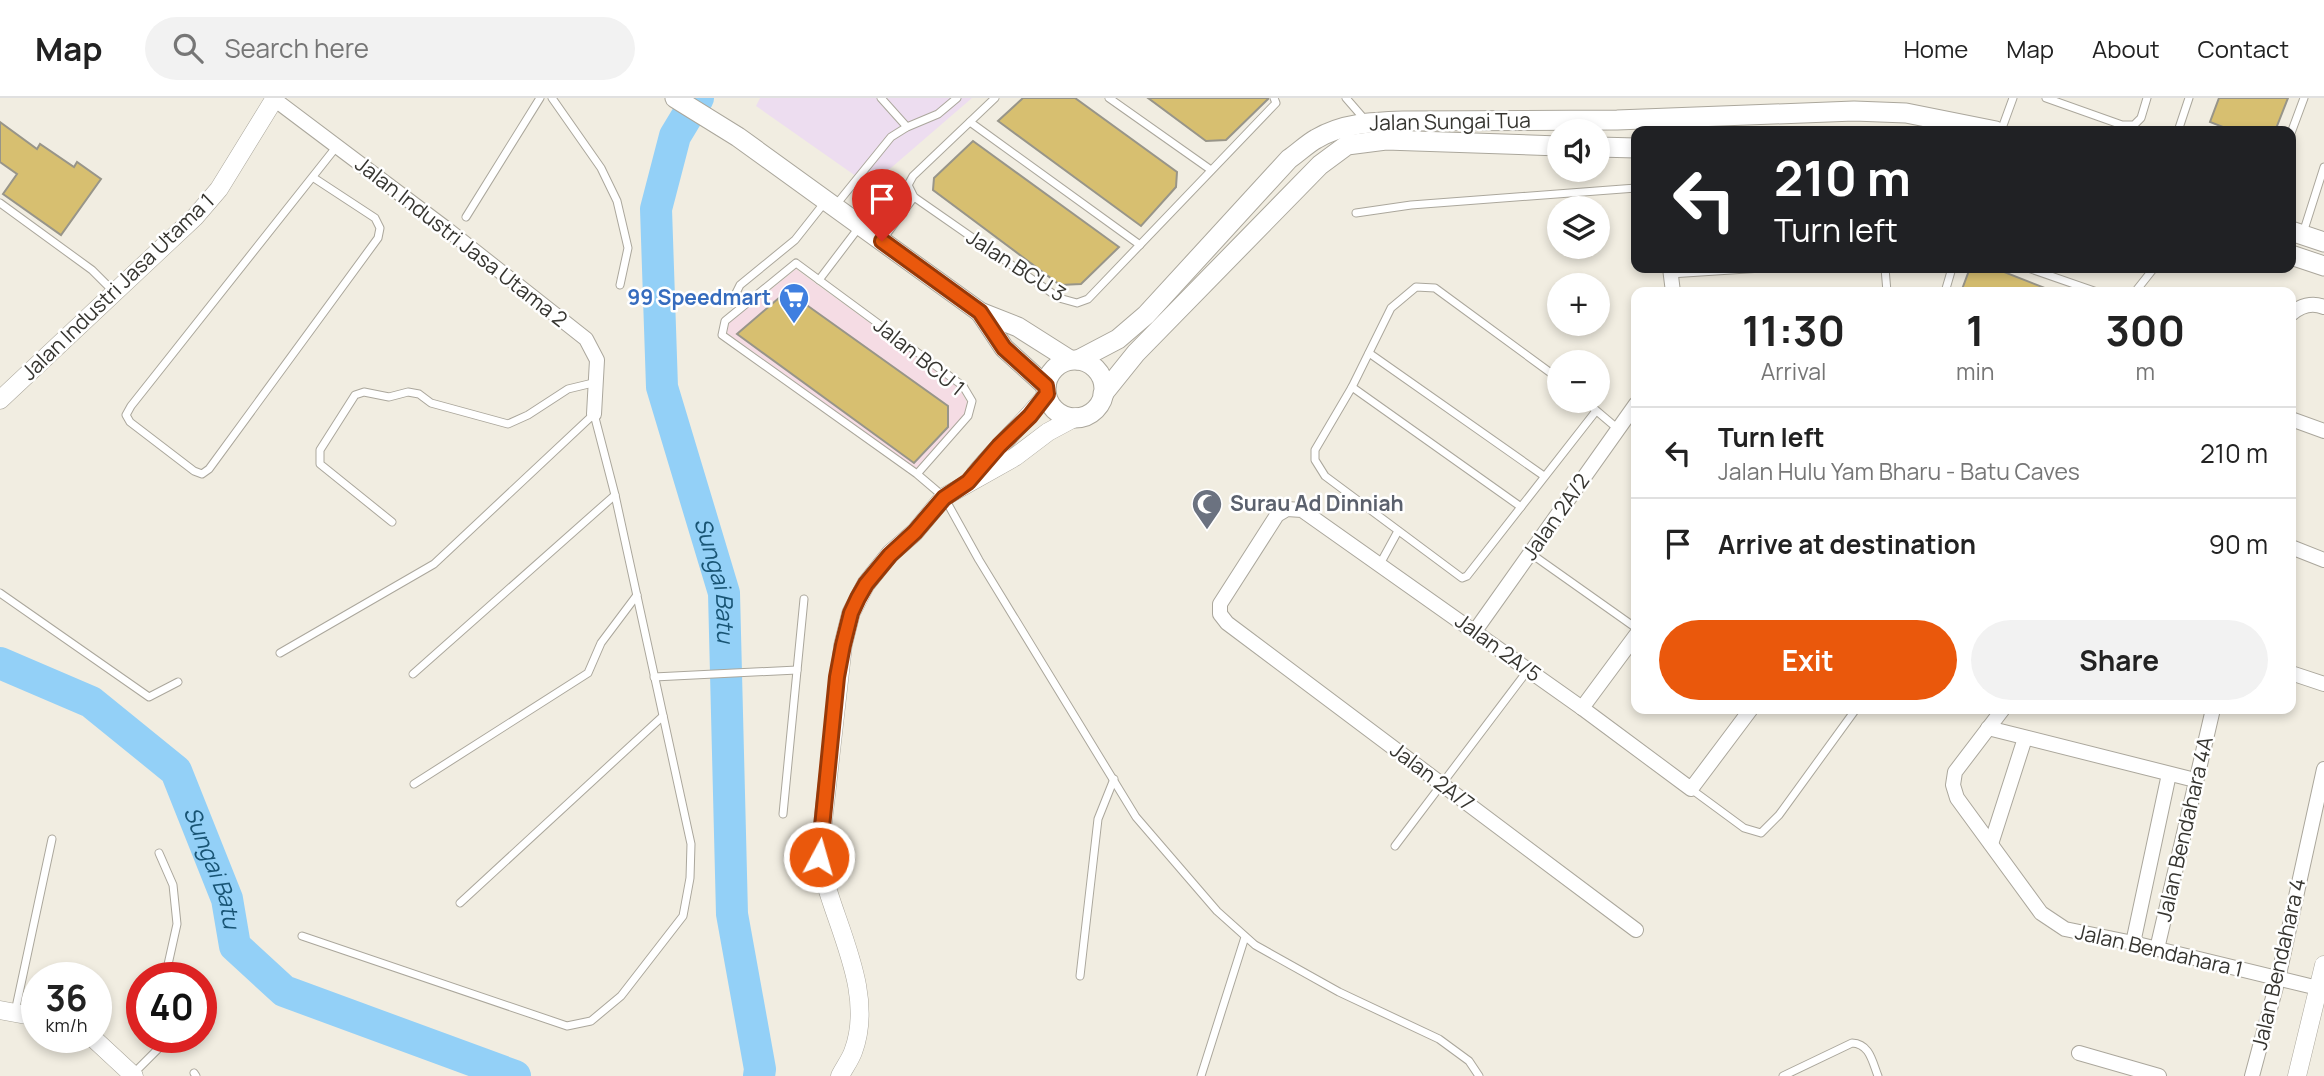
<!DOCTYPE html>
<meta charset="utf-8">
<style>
body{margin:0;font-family:Manrope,sans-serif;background:#f2f2f2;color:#222;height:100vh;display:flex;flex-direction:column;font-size:26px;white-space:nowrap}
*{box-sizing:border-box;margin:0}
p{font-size:23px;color:#767676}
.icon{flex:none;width:38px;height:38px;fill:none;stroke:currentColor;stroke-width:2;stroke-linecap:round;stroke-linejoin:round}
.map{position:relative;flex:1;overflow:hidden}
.panel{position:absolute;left:1631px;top:189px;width:665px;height:427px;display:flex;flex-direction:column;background:#fff;border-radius:14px;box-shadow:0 4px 10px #0003}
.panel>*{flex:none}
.guide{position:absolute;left:1631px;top:28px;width:665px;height:147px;border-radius:14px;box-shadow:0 4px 10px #0003;background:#202124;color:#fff;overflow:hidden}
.buttons{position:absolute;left:1547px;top:21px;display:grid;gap:14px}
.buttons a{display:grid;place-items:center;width:63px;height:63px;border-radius:50%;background:#fff;box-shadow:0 4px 10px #0003;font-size:35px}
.speed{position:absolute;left:21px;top:864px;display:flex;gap:14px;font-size:35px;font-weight:700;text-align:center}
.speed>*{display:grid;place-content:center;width:91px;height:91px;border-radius:50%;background:#fff;box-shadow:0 4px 10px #0003;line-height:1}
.speed small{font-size:18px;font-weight:400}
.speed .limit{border:10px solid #d22;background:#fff;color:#111}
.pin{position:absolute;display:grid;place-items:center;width:60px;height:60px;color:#fff;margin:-72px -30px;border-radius:50% 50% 50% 0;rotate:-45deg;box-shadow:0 0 7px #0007}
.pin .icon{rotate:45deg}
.me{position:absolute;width:77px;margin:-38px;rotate:6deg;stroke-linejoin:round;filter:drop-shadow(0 0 5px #0008)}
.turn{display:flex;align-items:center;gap:24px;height:147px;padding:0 28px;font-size:32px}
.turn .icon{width:91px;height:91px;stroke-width:2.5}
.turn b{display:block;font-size:49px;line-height:60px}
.eta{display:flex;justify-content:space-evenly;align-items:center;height:119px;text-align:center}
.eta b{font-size:42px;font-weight:700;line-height:49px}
.action{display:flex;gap:14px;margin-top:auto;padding:14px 28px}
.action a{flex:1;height:80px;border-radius:42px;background:#ea580c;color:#fff;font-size:28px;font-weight:700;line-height:80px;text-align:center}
.action a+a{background:#f2f2f2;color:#222}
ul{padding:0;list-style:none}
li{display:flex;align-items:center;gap:21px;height:91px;padding:0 28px;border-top:2px solid #e0e0e0}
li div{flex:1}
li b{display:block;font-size:26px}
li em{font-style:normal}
header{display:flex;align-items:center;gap:42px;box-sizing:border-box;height:98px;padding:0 35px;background:#fff;border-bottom:2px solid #e0e0e0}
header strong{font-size:33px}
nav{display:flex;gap:38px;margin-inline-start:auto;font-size:24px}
.search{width:490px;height:63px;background:#f2f2f2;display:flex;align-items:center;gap:18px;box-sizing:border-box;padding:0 24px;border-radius:38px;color:#767676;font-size:26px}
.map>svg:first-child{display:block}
</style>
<header>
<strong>Map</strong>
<div class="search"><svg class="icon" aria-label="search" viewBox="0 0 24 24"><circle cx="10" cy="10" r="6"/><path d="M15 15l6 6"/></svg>Search here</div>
<nav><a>Home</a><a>Map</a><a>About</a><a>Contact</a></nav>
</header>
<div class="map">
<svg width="2324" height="978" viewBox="0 0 2324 978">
<rect width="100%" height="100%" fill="#f1ede1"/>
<path fill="#f5dce4" d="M 796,171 L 959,290 L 967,304 L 964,317 L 917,371 L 727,235 L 729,225 Z"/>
<path fill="#edddf0" d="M 760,0 L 972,0 L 870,88 L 756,8 Z"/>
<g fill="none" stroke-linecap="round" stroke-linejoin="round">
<g stroke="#93d0f7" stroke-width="32">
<path id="s1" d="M 698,0 L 675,38 L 656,111 L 662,289 L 724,495 L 732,816 L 760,971 L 759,978"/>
<path id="s2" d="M 0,565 L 91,604 L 176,673 L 227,801 L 235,848 L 284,893 L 515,978"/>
</g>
</g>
<g fill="#d7bf70" stroke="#989589" stroke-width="2">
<path d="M 1023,0 L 1075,0 L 1177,74 L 1176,89 L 1141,128 L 998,23 Z"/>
<path d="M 1148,0 L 1268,0 L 1268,1 L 1226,42 L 1206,43 Z"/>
<path d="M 2219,0 L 2288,0 L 2275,33 L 2233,33 L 2210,24 Z"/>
<path d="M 0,24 L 37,51 L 40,46 L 74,69 L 77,64 L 101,81 L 61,137 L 3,96 L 17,76 L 0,64 Z"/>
<path d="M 973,43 L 1119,149 L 1081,186 L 1060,187 L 933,92 L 934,80 Z"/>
<path d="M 1970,170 L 1994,170 L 2055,194 L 1961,194 Z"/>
<path d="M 787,193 L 948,308 L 948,329 L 914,365 L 737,236 Z"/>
</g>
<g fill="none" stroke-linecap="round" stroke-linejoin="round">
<g stroke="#aba79c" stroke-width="9">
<g id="service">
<path d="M 552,0 L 601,70 L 617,103 L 628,150 L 620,187"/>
<path d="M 881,0 L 907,29"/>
<path d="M 995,0 L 913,78 L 908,87 L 914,99 L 1059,200 L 1077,205 L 1088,201 L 1276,5 L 1274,0"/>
<path d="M 1109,0 L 1211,72"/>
<path d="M 1346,0 L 1366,23"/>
<path d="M 2046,0 L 2122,27 L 2134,27 L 2141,20 L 2147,0"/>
<path d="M 970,24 L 1140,147"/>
<path d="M 2001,33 L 2013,0"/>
<path d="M 2178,33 L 2189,0"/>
<path d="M 2291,35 L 2304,0"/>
<path d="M 314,80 L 375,120 L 380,130 L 378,140 L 209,371 L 202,376 L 194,373 L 130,324 L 126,317 L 131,308 L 337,48"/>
<path d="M 0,105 L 92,172 L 114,194"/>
<path d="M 835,108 L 891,39 L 907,29 L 938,16 L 957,0"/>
<path d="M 1356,115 L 1411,107 L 1636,90"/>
<path d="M 466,119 L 540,0"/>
<path d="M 2303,135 L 2324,69"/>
<path d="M 883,141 L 914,99"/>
<path d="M 1885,170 L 1887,194"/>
<path d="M 2028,170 L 2097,194"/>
<path d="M 1670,176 L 1762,170"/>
<path d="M 819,182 L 860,128"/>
<path d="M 1945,194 L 1952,170"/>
<path d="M 2135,194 L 2154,170"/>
<path d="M 731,205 L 740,187 L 795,142 L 825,104"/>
<path d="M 1369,255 L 1544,378"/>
<path d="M 1559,281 L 1435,190 L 1416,189 L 1391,210 L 1352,289 L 1315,352 L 1315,362 L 1325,378 L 1462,480 L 1467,478 L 1596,313"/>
<path d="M 1352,289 L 1521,409"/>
<path d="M 1585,303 L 1618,331"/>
<path d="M 917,376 L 722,237 L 725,223 L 796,165 L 963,288 L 972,303 L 968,318 L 917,376 L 944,399 L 979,462 L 1136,719 L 1217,813 L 1255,847 L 1339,894 L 1439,941 L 1469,963 L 1479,978"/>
<path d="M 392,424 L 320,366 L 320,352 L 355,297 L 364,294 L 389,299 L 408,294 L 419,296 L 431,305 L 508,326 L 528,317 L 568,291 L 597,284"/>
<path d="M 1530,455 L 1636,530"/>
<path d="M 1380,466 L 1398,433"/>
<path d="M 0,495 L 149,599 L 178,584"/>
<path d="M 280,555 L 434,466 L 594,316 L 615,397 L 691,746 L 690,780 L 683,818 L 621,898 L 591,923 L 567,928 L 302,838"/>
<path d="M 413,576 L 615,397"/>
<path d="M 654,579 L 797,572"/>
<path d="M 414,686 L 588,575 L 601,545 L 637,497"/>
<path d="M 1691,691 L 1744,730 L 1761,735 L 1779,717 L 1856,611"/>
<path d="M 783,716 L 804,501"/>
<path d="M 1395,748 L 1528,572"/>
<path d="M 159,755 L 173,787 L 177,826 L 165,880"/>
<path d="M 460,805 L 663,618"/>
<path d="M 1080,878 L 1098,721 L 1114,681"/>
<path d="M 15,914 L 52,741"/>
<path d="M 194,975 L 196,978"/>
<path d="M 133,976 L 160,949 L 164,940"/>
<path d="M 1201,978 L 1245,839"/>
<path d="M 1783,978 L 1852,945 C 1870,946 1872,963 1878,978"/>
</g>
</g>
<g stroke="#aba79c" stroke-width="16">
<g id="minor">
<path d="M 274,1 L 448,132 L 586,241 L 597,262 L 594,316"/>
<path d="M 1670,170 L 1673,194"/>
<path d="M 2291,216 C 2300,208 2312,204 2324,209"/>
<path d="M 2291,321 L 2324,333"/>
<path d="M 2291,449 L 2324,462"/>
<path d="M 1475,533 L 1636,306"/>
<path d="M 2291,575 L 2324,586"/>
<path d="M 1582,610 L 1636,537"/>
<path d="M 2003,611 L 1955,674 L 1953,687 L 1957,700 L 2041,815 L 2065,831 L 2133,845 L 2318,890"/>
<path d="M 1988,630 L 2195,682"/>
<path d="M 1991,746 L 2025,640"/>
<path d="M 1636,832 L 1227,525 L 1220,516 L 1220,506 L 1277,417 L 1287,411 L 1302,412 L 1582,610 L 1691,691 L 1751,611"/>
<path d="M 2133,845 L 2169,676"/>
<path d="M 2157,851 L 2213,611"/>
<path d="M 2079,955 L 2159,978"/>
<path d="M 2252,978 L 2278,881 L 2324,671"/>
</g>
</g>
<g stroke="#aba79c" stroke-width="19">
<g id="tertiary">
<path d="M 0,302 L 195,119 L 219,91 L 275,0"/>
<path d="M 975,376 C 998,348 1025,324 1047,296"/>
<path d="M 0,912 L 37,919"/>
<path d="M 93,940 L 134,978"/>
<path d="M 840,978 C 844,970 850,962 853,954 C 877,891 830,820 819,759 L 843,547 L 851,515 L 866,486 L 890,456 L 915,434 L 944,399 L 1015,359 L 1048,334 L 1076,319"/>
<path d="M 2297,978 L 2324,867"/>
</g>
</g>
<g stroke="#aba79c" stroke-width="21">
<g id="secondary">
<path d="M 675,0 L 738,39 L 980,214 L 1018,229 L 1070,262"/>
<path d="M 1598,49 L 1636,50"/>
<path d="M 2291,133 L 2324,144"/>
<path d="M 2291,157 L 2324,168"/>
<path d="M 980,214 L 1004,250 L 1046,288"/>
<path d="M 1078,262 L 1118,241 L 1146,217 L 1289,61 C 1298,55 1307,46 1316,41 C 1343,25 1373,24 1403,23 L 1617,22 L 1854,13 L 1906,15 L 1996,33"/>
<circle cx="1075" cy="291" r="29"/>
<path d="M 1103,296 L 1136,255 L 1320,67 L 1347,47 L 1386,42 L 1559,48"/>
</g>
</g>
<use href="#service" stroke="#fff" stroke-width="7"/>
<use href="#minor" stroke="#fff" stroke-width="14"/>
<use href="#tertiary" stroke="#fff" stroke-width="18"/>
<use href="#secondary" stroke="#fff" stroke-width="19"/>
</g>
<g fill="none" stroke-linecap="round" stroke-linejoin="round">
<g stroke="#983908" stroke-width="18">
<path id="route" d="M 819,759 L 837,579 L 843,547 L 851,515 L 858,500 L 866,486 L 890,457 L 915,434 L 944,400 L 968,384 L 999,348 L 1030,318 L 1047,296 L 1046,288 L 1004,250 L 980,214 L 882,143"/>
</g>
<use href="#route" stroke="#ea580c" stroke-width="12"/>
</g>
<defs>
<g id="supermarket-pin" transform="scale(1.575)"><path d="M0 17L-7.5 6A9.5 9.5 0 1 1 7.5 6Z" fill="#3f7fe0" stroke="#fff"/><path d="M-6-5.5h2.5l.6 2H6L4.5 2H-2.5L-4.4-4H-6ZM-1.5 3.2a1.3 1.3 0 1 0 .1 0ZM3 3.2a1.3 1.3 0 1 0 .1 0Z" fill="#fff"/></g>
<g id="mosque-pin" transform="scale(1.575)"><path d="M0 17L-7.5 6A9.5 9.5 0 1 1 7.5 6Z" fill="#6b7280" stroke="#fff"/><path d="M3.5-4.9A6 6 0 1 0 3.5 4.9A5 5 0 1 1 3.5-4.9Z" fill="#fff"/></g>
</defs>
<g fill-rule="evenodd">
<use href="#supermarket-pin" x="794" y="200"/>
<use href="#mosque-pin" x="1207" y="406"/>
</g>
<g text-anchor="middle" stroke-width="5" stroke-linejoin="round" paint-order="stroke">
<g font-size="21" fill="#363530" stroke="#fff">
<text transform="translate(1450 24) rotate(-1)" y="7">Jalan Sungai Tua</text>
<text transform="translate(461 144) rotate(38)" y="7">Jalan Industri Jasa Utama 2</text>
<text transform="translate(1016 168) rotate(33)" y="7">Jalan BCU 3</text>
<text transform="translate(118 189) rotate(-44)" y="7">Jalan Industri Jasa Utama 1</text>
<text transform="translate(919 259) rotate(39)" y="7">Jalan BCU 1</text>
<text transform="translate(1556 419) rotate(-55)" y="7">Jalan 2A/2</text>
<text transform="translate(1498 550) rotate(36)" y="7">Jalan 2A/5</text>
<text transform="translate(1432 679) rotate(37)" y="7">Jalan 2A/7</text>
<text transform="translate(2185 731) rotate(-77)" y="7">Jalan Bendahara 4A</text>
<text transform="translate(2159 853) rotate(13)" y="7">Jalan Bendahara 1</text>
<text transform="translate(2279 866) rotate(-77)" y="7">Jalan Bendahara 4</text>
</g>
<g font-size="21" font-weight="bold" fill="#366cbe" stroke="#fff" text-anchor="end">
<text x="771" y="207">99 Speedmart</text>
</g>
<g font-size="21" font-weight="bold" fill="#5b616d" stroke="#fff" text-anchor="start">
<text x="1230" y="413">Surau Ad Dinniah</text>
</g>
<g font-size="23" font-style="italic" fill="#185474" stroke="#fff">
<text dy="8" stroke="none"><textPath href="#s1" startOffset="499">Sungai Batu</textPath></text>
<text dy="8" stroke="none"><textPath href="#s2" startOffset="312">Sungai Batu</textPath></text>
</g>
</g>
</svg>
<div class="buttons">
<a><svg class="icon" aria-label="sound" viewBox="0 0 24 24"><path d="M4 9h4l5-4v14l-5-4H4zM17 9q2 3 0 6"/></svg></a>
<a><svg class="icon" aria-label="layers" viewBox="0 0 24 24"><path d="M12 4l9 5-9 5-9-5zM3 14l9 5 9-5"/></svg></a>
<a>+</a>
<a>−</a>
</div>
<div class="speed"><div>36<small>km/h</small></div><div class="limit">40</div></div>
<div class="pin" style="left:882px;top:143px;background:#d93025"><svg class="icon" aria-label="arrive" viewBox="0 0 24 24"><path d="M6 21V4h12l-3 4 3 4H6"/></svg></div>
<svg class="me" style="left:819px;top:759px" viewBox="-20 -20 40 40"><circle r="17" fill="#ea580c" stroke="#fff" stroke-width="3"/><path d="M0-11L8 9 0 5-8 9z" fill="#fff"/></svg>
<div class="guide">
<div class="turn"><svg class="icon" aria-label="left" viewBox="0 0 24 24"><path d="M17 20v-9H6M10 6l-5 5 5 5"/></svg><div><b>210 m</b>Turn left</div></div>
</div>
<section class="panel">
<div class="eta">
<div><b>11:30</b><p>Arrival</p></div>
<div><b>1</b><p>min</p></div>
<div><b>300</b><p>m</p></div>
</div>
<ul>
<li><svg class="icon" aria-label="left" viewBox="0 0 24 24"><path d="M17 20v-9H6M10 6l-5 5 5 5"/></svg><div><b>Turn left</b><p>Jalan Hulu Yam Bharu - Batu Caves</p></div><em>210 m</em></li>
<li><svg class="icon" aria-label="arrive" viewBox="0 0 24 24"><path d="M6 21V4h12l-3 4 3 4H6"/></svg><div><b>Arrive at destination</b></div><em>90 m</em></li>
</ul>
<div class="action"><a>Exit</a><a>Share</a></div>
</section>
</div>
